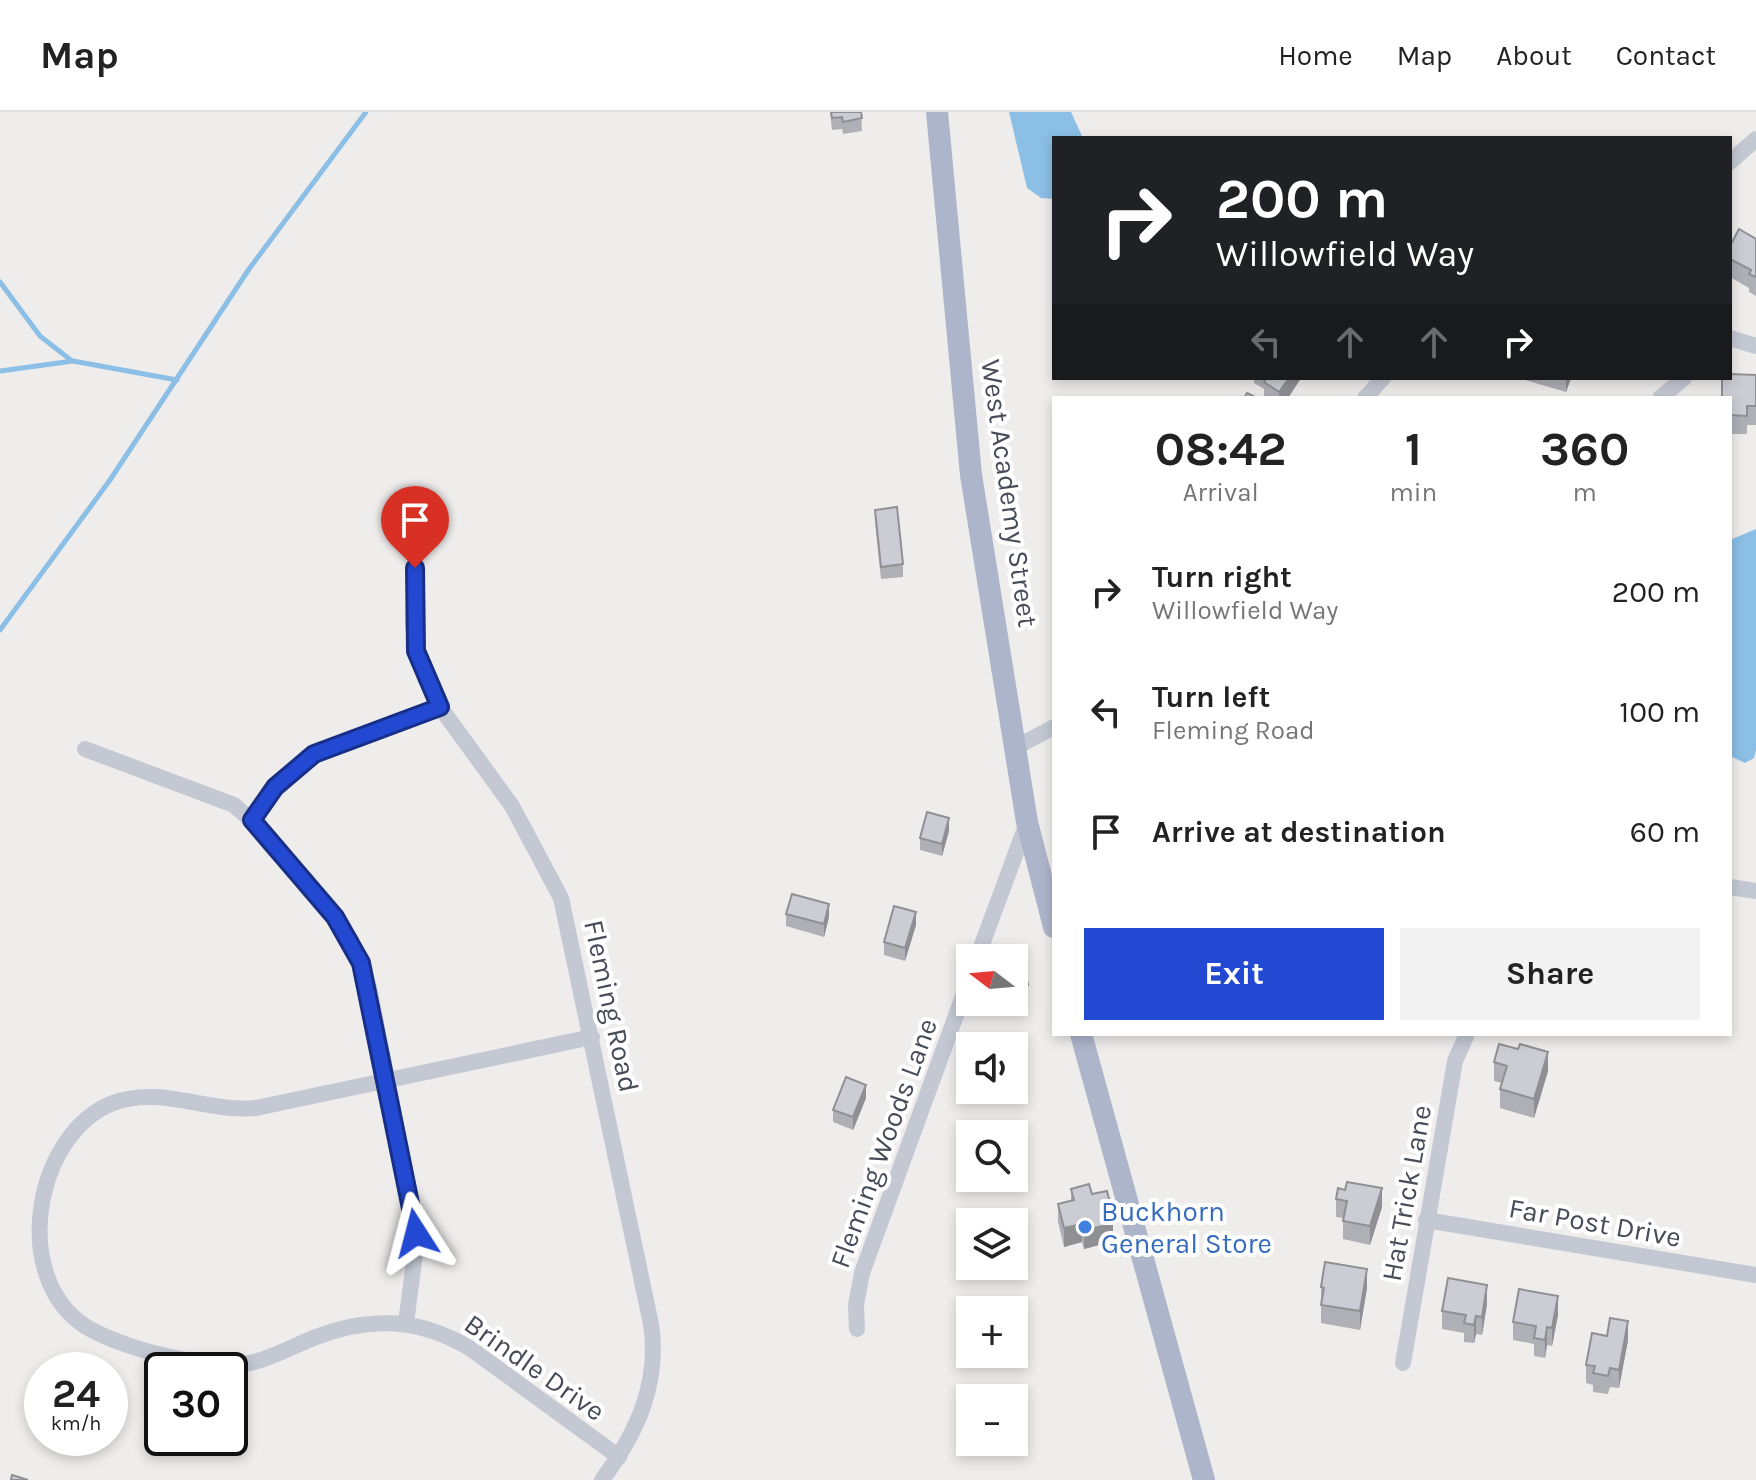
<!DOCTYPE html>
<meta charset="utf-8">
<style>
body{margin:0;font-family:Karla,sans-serif;background:#f2f2f2;color:#222;height:100vh;display:flex;flex-direction:column;font-size:30px;white-space:nowrap}
*{box-sizing:border-box;margin:0}
p{font-size:26px;color:#767676}
.icon{flex:none;width:44px;height:44px;fill:none;stroke:currentColor;stroke-width:2;stroke-linecap:round;stroke-linejoin:round}
.map{position:relative;flex:1;overflow:hidden}
.sheet{position:absolute;left:1052px;top:284px;width:680px;height:640px;display:flex;flex-direction:column;background:#fff;border-radius:0px;box-shadow:0 4px 12px #0003}
.sheet>*{flex:none}
.guide{position:absolute;left:1052px;top:24px;width:680px;height:244px;border-radius:0px;box-shadow:0 4px 12px #0003;background:#202124;color:#fff;overflow:hidden}
.needle{width:52px;rotate:286deg}
.buttons{position:absolute;left:956px;top:832px;display:grid;gap:16px}
.buttons a{display:grid;place-items:center;width:72px;height:72px;border-radius:0px;background:#fff;box-shadow:0 4px 12px #0003;font-size:40px}
.speed{position:absolute;left:24px;top:1240px;display:flex;gap:16px;font-size:40px;font-weight:700;text-align:center}
.speed>*{display:grid;place-content:center;width:104px;height:104px;border-radius:50%;background:#fff;box-shadow:0 4px 12px #0003;line-height:1}
.speed small{font-size:20px;font-weight:400}
.speed .limit{border:4px solid #111;border-radius:12px;background:#fff;color:#111}
.pin{position:absolute;display:grid;place-items:center;width:68px;height:68px;color:#fff;margin:-82px -34px;border-radius:50% 50% 50% 0;rotate:-45deg;box-shadow:0 0 8px #0007}
.pin .icon{rotate:45deg}
.me{position:absolute;width:88px;margin:-44px;rotate:351deg;stroke-linejoin:round;filter:drop-shadow(0 0 6px #0008)}
.turn{display:flex;align-items:center;gap:28px;height:168px;padding:0 32px;font-size:36px}
.turn .icon{width:104px;height:104px;stroke-width:2.5}
.turn b{display:block;font-size:56px;line-height:68px}
.lanes{display:flex;align-items:center;height:76px;padding:0 32px;background:#0003;justify-content:center;gap:40px;direction:ltr}
.lanes .off{opacity:.35}
.eta{display:flex;justify-content:space-evenly;align-items:center;height:136px;text-align:center}
.eta b{font-size:48px;font-weight:700;line-height:56px}
.cta{display:flex;gap:16px;margin-top:auto;padding:16px 32px}
.cta a{flex:1;height:92px;border-radius:0px;background:#2349d2;color:#fff;font-size:32px;font-weight:700;line-height:92px;text-align:center}
.cta a+a{background:#f2f2f2;color:#222}
ul{padding:0;list-style:none}
li{display:flex;align-items:center;gap:24px;height:120px;padding:0 32px}
li div{flex:1}
li b{display:block;font-size:30px}
li em{font-style:normal}
header{display:flex;align-items:center;gap:48px;box-sizing:border-box;height:112px;padding:0 40px;background:#fff;border-bottom:2px solid #e0e0e0}
header strong{font-size:38px}
nav{display:flex;gap:44px;margin-inline-start:auto;font-size:28px}
.map>svg:first-child{display:block}
</style>
<header>
<strong>Map</strong>
<nav><a>Home</a><a>Map</a><a>About</a><a>Contact</a></nav>
</header>
<div class="map">
<svg width="1756" height="1368" viewBox="0 0 1756 1368">
<rect width="100%" height="100%" fill="#efedec"/>
<g fill="#8bbfe6">
<path d="M 1009,0 L 1071,0 L 1083,26 L 1054,26 L 1054,87 L 1041,86 L 1027,76 Z"/>
<path d="M 1756,417 L 1756,638 L 1754,646 L 1745,651 L 1730,644 L 1730,428 Z"/>
</g>
<g fill="none" stroke-linecap="round" stroke-linejoin="round">
<g stroke="#8bbfe6" stroke-width="5">
<path d="M 0,170 L 40,224 L 72,249"/>
<path d="M 0,259 L 73,249 L 177,268"/>
<path d="M 0,518 L 110,368 L 249,157 L 366,0"/>
</g>
<g stroke="#c3c8d3" stroke-width="16">
<path d="M 1730,50 L 1756,27"/>
<path d="M 1730,226 L 1756,234"/>
<path d="M 1365,286 L 1383,266"/>
<path d="M 1660,286 L 1684,266"/>
<path d="M 415,456 L 413,511 L 416,539 L 426,568 L 440,595 L 512,694 L 561,786 L 651,1212 C 660,1271 637,1321 602,1368"/>
<path d="M 1018,634 L 1054,615"/>
<path d="M 85,637 L 234,693 L 267,723 L 351,828 L 369,875 L 413,1100 L 415,1142 L 406,1211"/>
<path d="M 252,708 L 275,675 L 314,642 L 440,595"/>
<path d="M 1730,775 L 1756,779"/>
<path d="M 977,846 L 1027,711"/>
<path d="M 592,925 L 256,996 C 208,1001 160,973 113,991 C 34,1022 10,1165 85,1214 C 119,1236 215,1261 254,1250 C 275,1245 295,1233 316,1225 C 371,1204 420,1206 471,1237 L 619,1345"/>
<path d="M 1426,1108 L 1756,1163"/>
<path d="M 857,1217 L 856,1193 L 862,1161 L 970,865"/>
<path d="M 1403,1251 L 1455,949 L 1467,922"/>
</g>
<g stroke="#adb5ca" stroke-width="22">
<path d="M 937,0 L 971,363 L 1027,710 L 1054,815"/>
<path d="M 1081,922 L 1204,1368"/>
</g>
</g>
<g fill="#afb0b6">
<path d="M 830,0 L 861,0 L 862,19 L 843,22 L 842,17 L 832,18 Z"/>
<path d="M 1756,127 L 1756,184 L 1749,180 L 1749,176 L 1730,165 L 1730,134 Z"/>
<path d="M 1756,263 L 1756,313 L 1747,313 L 1747,322 L 1730,322 L 1730,286 Z"/>
<path d="M 1254,266 L 1301,266 L 1288,286 L 1264,286 L 1264,277 L 1254,271 Z"/>
<path d="M 1525,266 L 1571,266 L 1566,280 L 1525,268 Z"/>
<path d="M 875,398 L 903,452 L 903,465 L 881,467 L 875,410 Z"/>
<path d="M 949,719 L 942,744 L 920,738 L 920,726 Z"/>
<path d="M 786,802 L 829,805 L 824,825 L 786,814 Z"/>
<path d="M 916,813 L 905,849 L 884,843 L 884,830 Z"/>
<path d="M 1494,950 L 1548,959 L 1534,1006 L 1500,996 L 1500,977 L 1502,971 L 1494,969 Z"/>
<path d="M 866,986 L 853,1018 L 833,1010 L 833,998 Z"/>
<path d="M 1071,1077 L 1092,1082 L 1113,1121 L 1103,1123 L 1103,1132 L 1084,1137 L 1082,1130 L 1064,1135 L 1058,1110 L 1058,1092 L 1071,1088 Z"/>
<path d="M 1336,1087 L 1382,1095 L 1370,1133 L 1343,1127 L 1343,1106 L 1336,1105 Z"/>
<path d="M 1321,1175 L 1367,1176 L 1360,1218 L 1321,1211 Z"/>
<path d="M 1487,1192 L 1482,1223 L 1476,1222 L 1474,1231 L 1464,1230 L 1464,1221 L 1442,1217 L 1442,1199 Z"/>
<path d="M 1558,1203 L 1552,1234 L 1547,1233 L 1545,1246 L 1534,1244 L 1534,1232 L 1513,1228 L 1513,1210 Z"/>
<path d="M 1628,1228 L 1619,1276 L 1610,1275 L 1608,1282 L 1593,1280 L 1593,1273 L 1586,1271 L 1586,1253 Z"/>
</g>
<g fill="#8f9094">
<path d="M 1289,266 L 1301,266 L 1288,286 L 1279,286 L 1279,280 Z"/>
<path d="M 1566,266 L 1571,266 L 1566,280 Z"/>
<path d="M 949,706 L 949,719 L 942,744 L 942,732 Z"/>
<path d="M 829,792 L 829,805 L 824,825 L 824,812 Z"/>
<path d="M 916,800 L 916,813 L 905,849 L 905,836 Z"/>
<path d="M 1028,873 L 1028,891 L 1011,895 L 1011,890 L 1014,890 L 1014,876 Z"/>
<path d="M 1548,940 L 1548,959 L 1534,1006 L 1534,987 Z"/>
<path d="M 866,973 L 866,986 L 853,1018 L 853,1005 Z"/>
<path d="M 1382,1076 L 1382,1095 L 1370,1133 L 1370,1114 Z"/>
<path d="M 1113,1102 L 1113,1121 L 1103,1123 L 1103,1132 L 1084,1137 L 1084,1118 L 1101,1105 Z"/>
<path d="M 1082,1112 L 1082,1130 L 1064,1135 L 1064,1116 Z"/>
<path d="M 1367,1157 L 1367,1176 L 1360,1218 L 1360,1199 Z"/>
<path d="M 1487,1173 L 1487,1192 L 1482,1223 L 1482,1205 Z"/>
<path d="M 1558,1184 L 1558,1203 L 1552,1234 L 1552,1216 Z"/>
<path d="M 1476,1204 L 1476,1222 L 1474,1231 L 1474,1213 Z"/>
<path d="M 1628,1209 L 1628,1228 L 1619,1276 L 1619,1258 Z"/>
<path d="M 1547,1215 L 1547,1233 L 1545,1246 L 1545,1228 Z"/>
</g>
<g fill="#cccdd4" stroke="#8f9094" stroke-width="2">
<path d="M 831,0 L 861,0 L 862,6 L 843,10 L 842,5 L 832,6 Z"/>
<path d="M 1739,117 L 1756,127 L 1756,165 L 1749,162 L 1751,158 L 1730,147 L 1730,134 Z"/>
<path d="M 1730,262 L 1756,263 L 1756,294 L 1747,294 L 1747,304 L 1730,303 L 1730,286 L 1722,286 L 1722,266 L 1730,266 Z"/>
<path d="M 1266,266 L 1289,266 L 1279,280 L 1264,270 Z"/>
<path d="M 1247,281 L 1257,286 L 1244,286 Z"/>
<path d="M 897,395 L 903,452 L 881,455 L 875,398 Z"/>
<path d="M 927,700 L 949,706 L 942,732 L 920,726 Z"/>
<path d="M 792,782 L 829,792 L 824,812 L 786,802 Z"/>
<path d="M 894,794 L 916,800 L 905,836 L 884,830 Z"/>
<path d="M 1023,849 L 1028,873 L 1014,876 L 1014,851 Z"/>
<path d="M 1499,932 L 1518,937 L 1520,932 L 1548,940 L 1534,987 L 1500,977 L 1507,954 L 1494,950 Z"/>
<path d="M 846,965 L 866,973 L 853,1005 L 833,998 Z"/>
<path d="M 1347,1070 L 1382,1076 L 1370,1114 L 1343,1109 L 1347,1089 L 1336,1087 L 1338,1076 L 1345,1078 Z"/>
<path d="M 1089,1072 L 1092,1082 L 1107,1079 L 1113,1102 L 1101,1105 L 1103,1114 L 1084,1118 L 1082,1112 L 1064,1116 L 1058,1092 L 1074,1088 L 1071,1077 Z"/>
<path d="M 1325,1150 L 1367,1157 L 1360,1199 L 1321,1193 L 1324,1176 L 1321,1175 Z"/>
<path d="M 1448,1166 L 1487,1173 L 1482,1205 L 1476,1204 L 1474,1213 L 1464,1211 L 1466,1203 L 1442,1199 Z"/>
<path d="M 1519,1177 L 1558,1184 L 1552,1216 L 1547,1215 L 1545,1228 L 1534,1226 L 1536,1214 L 1513,1210 Z"/>
<path d="M 1610,1206 L 1628,1209 L 1619,1258 L 1610,1256 L 1608,1264 L 1593,1261 L 1595,1254 L 1586,1253 L 1592,1221 L 1607,1224 Z"/>
<path d="M 12,1363 L 28,1368 L 11,1368 Z"/>
</g>
<g fill="none" stroke-linecap="round" stroke-linejoin="round">
<g stroke="#172f88" stroke-width="20">
<path id="route" d="M 415,456 L 416,539 L 440,595 L 314,642 L 275,675 L 252,708 L 335,805 L 361,851 L 416,1121"/>
</g>
<use href="#route" stroke="#2349d2" stroke-width="14"/>
</g>
<circle fill="#3f7fe0" stroke="#fff" stroke-width="3" cx="1085" cy="1115" r="8"/>
<g text-anchor="middle" stroke-width="8" stroke-linejoin="round" paint-order="stroke">
<g font-size="28" fill="#464c58" stroke="#fff">
<text transform="translate(1010 381) rotate(82)" y="10">West Academy Street</text>
<text transform="translate(612 894) rotate(78)" y="10">Fleming Road</text>
<text transform="translate(883 1031) rotate(-70)" y="10">Fleming Woods Lane</text>
<text transform="translate(1406 1081) rotate(-80)" y="10">Hat Trick Lane</text>
<text transform="translate(1595 1110) rotate(10)" y="10">Far Post Drive</text>
<text transform="translate(535 1255) rotate(35)" y="10">Brindle Drive</text>
</g>
<g font-size="28" fill="#366cbe" stroke="#fff" text-anchor="start">
<text x="1101" y="1109">Buckhorn<tspan x="1101" dy="32">General Store</tspan></text>
</g>
</g>
</svg>
<div class="buttons">
<a><svg class="needle" viewBox="-14 -14 28 28"><path d="M0-13l5 13h-10z" fill="#e53935"/><path d="M0 13l5-13h-10z" fill="#767676"/></svg></a>
<a><svg class="icon" aria-label="sound" viewBox="0 0 24 24"><path d="M4 9h4l5-4v14l-5-4H4zM17 9q2 3 0 6"/></svg></a>
<a><svg class="icon" aria-label="search" viewBox="0 0 24 24"><circle cx="10" cy="10" r="6"/><path d="M15 15l6 6"/></svg></a>
<a><svg class="icon" aria-label="layers" viewBox="0 0 24 24"><path d="M12 4l9 5-9 5-9-5zM3 14l9 5 9-5"/></svg></a>
<a>+</a>
<a>−</a>
</div>
<div class="speed"><div>24<small>km/h</small></div><div class="limit">30</div></div>
<div class="pin" style="left:415px;top:456px;background:#d93025"><svg class="icon" aria-label="arrive" viewBox="0 0 24 24"><path d="M6 21V4h12l-3 4 3 4H6"/></svg></div>
<svg class="me" style="left:416px;top:1121px" viewBox="-20 -20 40 40"><path d="M0-17L14 15 0 8-14 15z" fill="#2349d2" stroke="#fff" stroke-width="4"/></svg>
<div class="guide">
<div class="turn"><svg class="icon" aria-label="right" viewBox="0 0 24 24"><path d="M7 20v-9h11M14 6l5 5-5 5"/></svg><div><b>200 m</b>Willowfield Way</div></div>
<div class="lanes"><svg class="icon off" aria-label="left" viewBox="0 0 24 24"><path d="M17 20v-9H6M10 6l-5 5 5 5"/></svg><svg class="icon off" aria-label="ahead" viewBox="0 0 24 24"><path d="M12 20V5M6 11l6-6 6 6"/></svg><svg class="icon off" aria-label="ahead" viewBox="0 0 24 24"><path d="M12 20V5M6 11l6-6 6 6"/></svg><svg class="icon" aria-label="right" viewBox="0 0 24 24"><path d="M7 20v-9h11M14 6l5 5-5 5"/></svg></div>
</div>
<section class="sheet">
<div class="eta">
<div><b>08:42</b><p>Arrival</p></div>
<div><b>1</b><p>min</p></div>
<div><b>360</b><p>m</p></div>
</div>
<ul>
<li><svg class="icon" aria-label="right" viewBox="0 0 24 24"><path d="M7 20v-9h11M14 6l5 5-5 5"/></svg><div><b>Turn right</b><p>Willowfield Way</p></div><em>200 m</em></li>
<li><svg class="icon" aria-label="left" viewBox="0 0 24 24"><path d="M17 20v-9H6M10 6l-5 5 5 5"/></svg><div><b>Turn left</b><p>Fleming Road</p></div><em>100 m</em></li>
<li><svg class="icon" aria-label="arrive" viewBox="0 0 24 24"><path d="M6 21V4h12l-3 4 3 4H6"/></svg><div><b>Arrive at destination</b></div><em>60 m</em></li>
</ul>
<div class="cta"><a>Exit</a><a>Share</a></div>
</section>
</div>
